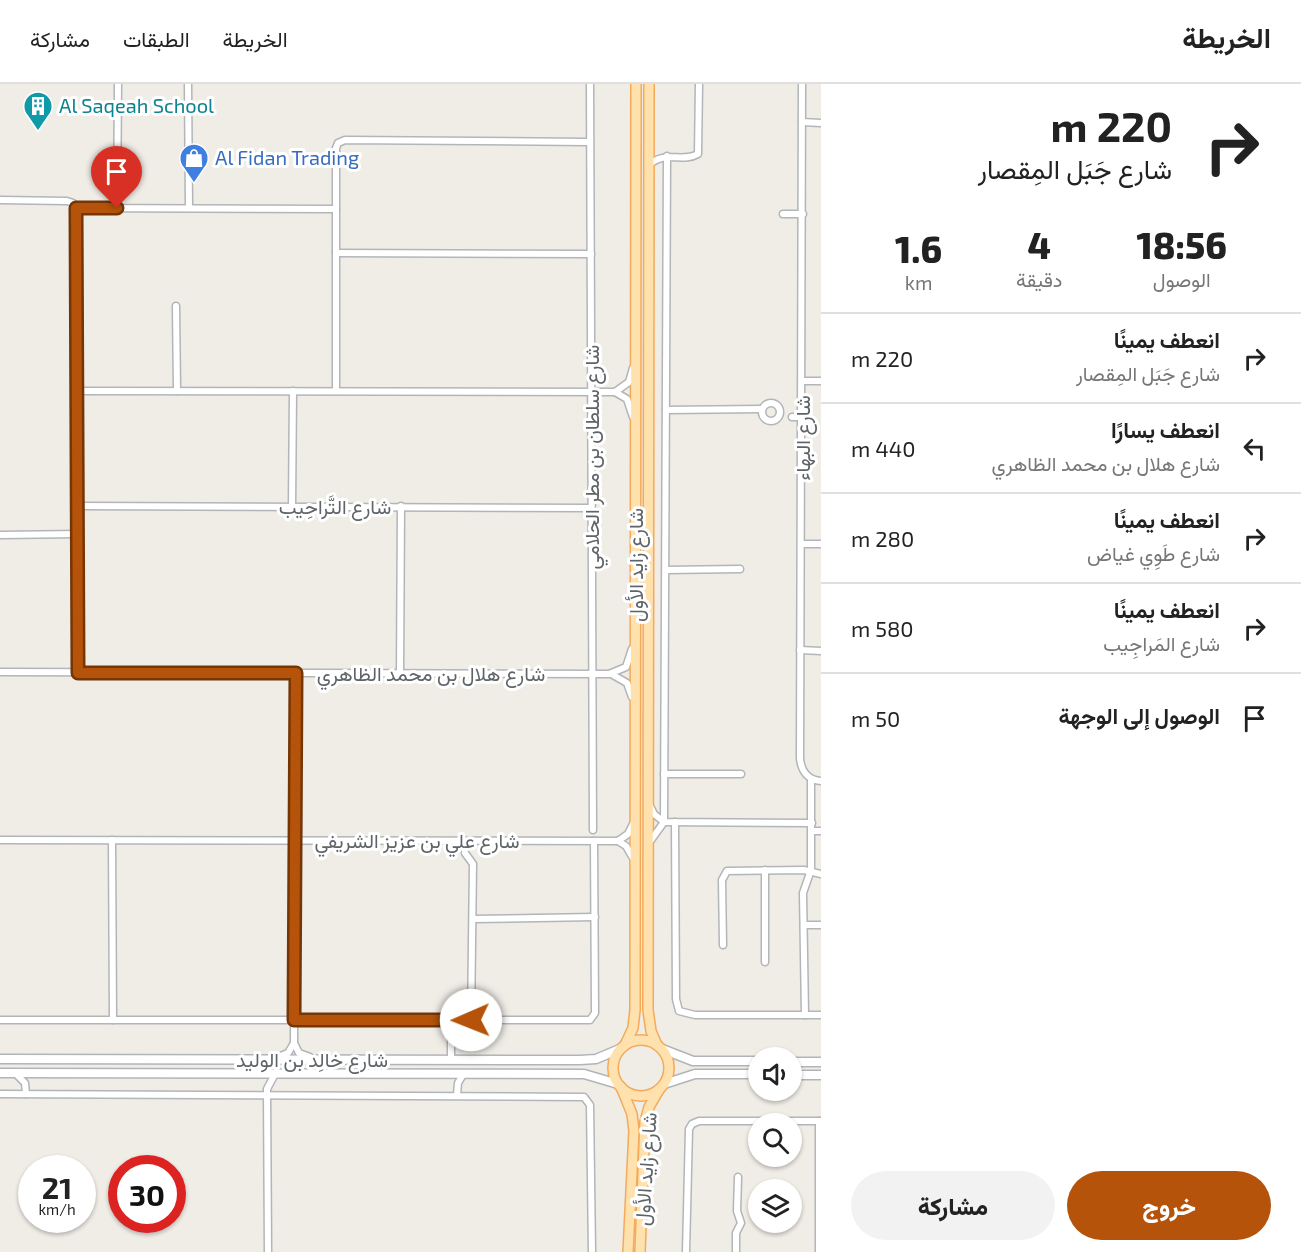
<!DOCTYPE html>
<html lang="ar">
<meta charset="utf-8">
<style>
body{margin:0;font-family:"Exo 2",Vazirmatn,sans-serif;background:#f2f2f2;color:#222;direction:rtl;height:100vh;display:flex;flex-direction:column;font-size:22px;white-space:nowrap}
*{box-sizing:border-box;margin:0}
p{font-size:20px;color:#767676}
.icon{flex:none;width:33px;height:33px;fill:none;stroke:currentColor;stroke-width:2;stroke-linecap:round;stroke-linejoin:round}
.map{position:relative;flex:1;overflow:hidden;direction:ltr}
.side{display:flex;flex-direction:column;background:#fff;width:480px}
.side>*{flex:none}
.banner{background:#fff;color:#222;overflow:hidden}
.controls{position:absolute;left:748px;top:963px;display:grid;gap:12px}
.controls a{display:grid;place-items:center;width:54px;height:54px;border-radius:50%;background:#fff;box-shadow:0 2px 4px #0004;font-size:30px}
.speed{position:absolute;left:18px;top:1071px;display:flex;gap:12px;font-size:30px;font-weight:700;text-align:center}
.speed>*{display:grid;place-content:center;width:78px;height:78px;border-radius:50%;background:#fff;box-shadow:0 2px 4px #0004;line-height:1}
.speed small{font-size:15px;font-weight:400}
.speed .limit{border:9px solid #d22;background:#fff;color:#111}
.pin{position:absolute;display:grid;place-items:center;width:51px;height:51px;color:#fff;margin:-62px -26px;border-radius:50% 50% 50% 0;rotate:-45deg;box-shadow:0 0 6px #0007}
.pin .icon{rotate:45deg}
.me{position:absolute;width:66px;margin:-33px;rotate:269deg;stroke-linejoin:round;filter:drop-shadow(0 0 4px #0008)}
.turn{display:flex;align-items:center;gap:21px;height:126px;padding:0 30px;font-size:27px}
.turn .icon{width:78px;height:78px;stroke-width:2.5}
.turn b{display:block;font-size:42px;line-height:51px}
.eta{display:flex;justify-content:space-evenly;align-items:center;height:102px;text-align:center}
.eta b{font-size:36px;font-weight:800;line-height:42px}
.action{display:flex;gap:12px;margin-top:auto;padding:12px 30px}
.action a{flex:1;height:69px;border-radius:36px;background:#b45309;color:#fff;font-size:24px;font-weight:800;line-height:69px;text-align:center}
.action a+a{background:#f2f2f2;color:#222}
ul{padding:0;list-style:none}
li{display:flex;align-items:center;gap:18px;height:90px;padding:0 30px;border-top:2px solid #e0e0e0}
li div{flex:1}
li b{display:block;font-size:22px}
li em{font-style:normal}
header{display:flex;align-items:center;gap:36px;box-sizing:border-box;height:84px;padding:0 30px;background:#fff;border-bottom:2px solid #e0e0e0}
header strong{font-size:28px}
nav{display:flex;gap:33px;margin-inline-start:auto;font-size:21px}
main{display:flex;flex:1;min-height:0}
.map>svg:first-child{display:block}
</style>
<header>
<strong>الخريطة</strong>
<nav><a>الخريطة</a><a>الطبقات</a><a>مشاركة</a></nav>
</header>
<main>
<section class="side">
<div class="banner">
<div class="turn"><svg class="icon" aria-label="right" viewBox="0 0 24 24"><path d="M7 20v-9h11M14 6l5 5-5 5"/></svg><div><b>220 m</b>شارع جَبَل المِقصار</div></div>
</div>
<div class="eta">
<div><b>18:56</b><p>الوصول</p></div>
<div><b>4</b><p>دقيقة</p></div>
<div><b>1.6</b><p>km</p></div>
</div>
<ul>
<li><svg class="icon" aria-label="right" viewBox="0 0 24 24"><path d="M7 20v-9h11M14 6l5 5-5 5"/></svg><div><b>انعطف يمينًا</b><p>شارع جَبَل المِقصار</p></div><em>220 m</em></li>
<li><svg class="icon" aria-label="left" viewBox="0 0 24 24"><path d="M17 20v-9H6M10 6l-5 5 5 5"/></svg><div><b>انعطف يسارًا</b><p>شارع هلال بن محمد الظاهري</p></div><em>440 m</em></li>
<li><svg class="icon" aria-label="right" viewBox="0 0 24 24"><path d="M7 20v-9h11M14 6l5 5-5 5"/></svg><div><b>انعطف يمينًا</b><p>شارع طَوِي غياض</p></div><em>280 m</em></li>
<li><svg class="icon" aria-label="right" viewBox="0 0 24 24"><path d="M7 20v-9h11M14 6l5 5-5 5"/></svg><div><b>انعطف يمينًا</b><p>شارع المَراجِيب</p></div><em>580 m</em></li>
<li><svg class="icon" aria-label="arrive" viewBox="0 0 24 24"><path d="M6 21V4h12l-3 4 3 4H6"/></svg><div><b>الوصول إلى الوجهة</b></div><em>50 m</em></li>
</ul>
<div class="action"><a>خروج</a><a>مشاركة</a></div>
</section>
<div class="map">
<svg width="821" height="1168" viewBox="0 0 821 1168">
<rect width="100%" height="100%" fill="#f0ece6"/>
<g fill="none" stroke-linecap="round" stroke-linejoin="round">
<g stroke="#b2b6b9" stroke-width="9">
<g id="street">
<path d="M 188,0 L 189,124"/>
<path d="M 590,0 L 593,746"/>
<path d="M 802,0 L 800,674 C 801,687 808,696 821,697"/>
<path d="M 802,38 L 821,39"/>
<path d="M 649,81 C 665,66 682,79 698,70 L 699,0"/>
<path d="M 0,116 L 67,117 L 73,119 L 76,124 L 79,422 L 77,589"/>
<path d="M 76,124 L 336,125"/>
<path d="M 117,124 L 118,0"/>
<path d="M 783,130 L 803,130"/>
<path d="M 336,169 L 591,170"/>
<path d="M 176,222 L 177,307"/>
<path d="M 803,297 L 821,297"/>
<path d="M 78,307 L 615,308 L 629,298 L 633,284"/>
<path d="M 336,307 L 336,64 L 338,59 L 345,56 L 589,58"/>
<path d="M 615,308 L 627,315 L 633,333"/>
<circle cx="771" cy="328" r="9"/>
<path d="M 666,326 L 762,325"/>
<path d="M 792,333 L 803,333"/>
<path d="M 79,422 L 591,424"/>
<path d="M 292,423 L 293,307"/>
<path d="M 0,451 L 79,450"/>
<path d="M 802,460 L 821,460"/>
<path d="M 666,486 L 740,485"/>
<path d="M 800,566 L 821,567"/>
<path d="M 0,588 L 609,590 L 626,583 L 632,565"/>
<path d="M 400,590 L 401,422"/>
<path d="M 613,591 L 627,599 L 632,613"/>
<path d="M 664,690 L 741,690"/>
<path d="M 650,722 L 654,730 L 664,738 L 812,739"/>
<path d="M 664,738 L 667,72"/>
<path d="M 675,738 L 676,915 L 679,927 L 695,931 L 821,931"/>
<path d="M 812,747 L 821,747"/>
<path d="M 0,756 L 618,757 L 628,750 L 633,740"/>
<path d="M 112,756 L 113,936"/>
<path d="M 651,756 L 664,738"/>
<path d="M 618,757 L 626,762 L 633,774"/>
<path d="M 465,769 L 473,780 L 471,937"/>
<path d="M 765,786 L 765,878"/>
<path d="M 473,835 L 595,833"/>
<path d="M 804,841 L 821,841"/>
<path d="M 723,861 L 722,796 L 727,787 L 804,786 L 821,790"/>
<path d="M 805,931 L 803,809 L 811,786 L 811,695"/>
<path d="M 0,936 L 590,936 L 595,929 L 594,757"/>
<path d="M 294,959 L 299,969 L 310,973"/>
<path d="M 278,973 L 288,969 L 294,959 L 296,589"/>
<path d="M 451,976 L 451,937"/>
<path d="M 16,990 L 25,999 L 26,1010"/>
<path d="M 0,1010 L 584,1013 L 590,1021 L 592,1168"/>
<path d="M 457,1011 L 458,999 L 464,989"/>
<path d="M 268,1168 L 267,1005 L 276,988"/>
<path d="M 686,1168 L 689,1045 L 692,1040 L 699,1037 L 821,1037"/>
<path d="M 736,1168 L 736,1149 L 741,1139 L 737,1127 L 738,1093"/>
<path d="M 819,1168 L 819,1037"/>
</g>
</g>
<g stroke="#b1b5b9" stroke-width="11">
<g id="secondary">
<path d="M 662,965 L 693,977 L 759,977"/>
<path d="M 0,975 L 580,976 L 596,975 L 622,964"/>
<path d="M 792,978 L 821,978"/>
<path d="M 0,989 L 584,990 L 618,1000"/>
<path d="M 792,991 L 821,991"/>
<path d="M 664,1000 L 695,990 L 759,990"/>
</g>
</g>
<g stroke="#f4aa5b" stroke-width="12">
<g id="primary">
<path d="M 649,0 L 648,926 L 651,947 L 657,961"/>
<circle cx="641" cy="984" r="28"/>
<path d="M 625,961 L 633,944 L 635,926 L 636,0"/>
<path d="M 621,1003 L 632,1030 L 634,1047 L 628,1168"/>
<path d="M 640,1168 L 645,1038 L 649,1023 L 659,1006"/>
</g>
</g>
<use href="#street" stroke="#fff" stroke-width="6"/>
<use href="#secondary" stroke="#fff" stroke-width="8"/>
<use href="#primary" stroke="#ffe1ad" stroke-width="9"/>
</g>
<g fill="none" stroke-linecap="round" stroke-linejoin="round">
<g stroke="#753606" stroke-width="15">
<path id="route" d="M 117,124 L 76,124 L 78,589 L 296,589 L 294,936 L 471,936"/>
</g>
<use href="#route" stroke="#b45309" stroke-width="10"/>
</g>
<defs>
<g id="building-pin" transform="scale(1.5)"><path d="M0 17L-7.5 6A9.5 9.5 0 1 1 7.5 6Z" fill="#0f9aa8" stroke="#fff"/><path d="M-4-6H4V6H1V3H-1V6H-4ZM-2.5-4.3h1.7v1.8h-1.7ZM.8-4.3h1.7v1.8H.8ZM-2.5-1h1.7V.8h-1.7ZM.8-1h1.7V.8H.8Z" fill="#fff"/></g>
<g id="shop-pin" transform="scale(1.5)"><path d="M0 17L-7.5 6A9.5 9.5 0 1 1 7.5 6Z" fill="#3f7fe0" stroke="#fff"/><path d="M-5-2.5h2.3a2.7 3.5 0 0 1 5.4 0H5L5.5 6h-11ZM-1.5-2.5h3a1.5 2.3 0 0 0-3 0Z" fill="#fff"/></g>
</defs>
<g fill-rule="evenodd">
<use href="#building-pin" x="38" y="22"/>
<use href="#shop-pin" x="194" y="74"/>
</g>
<g text-anchor="middle" stroke-width="6" stroke-linejoin="round" paint-order="stroke">
<g font-size="20" fill="#0d838f" stroke="#fff" text-anchor="start">
<text x="59" y="29">Al Saqeah School</text>
</g>
<g font-size="20" fill="#366cbe" stroke="#fff" text-anchor="start">
<text x="215" y="81">Al Fidan Trading</text>
</g>
<g font-size="20" fill="#5e6467" stroke="#fff">
<text transform="translate(803 354) rotate(-90)" y="7">شارع البهاء</text>
<text transform="translate(592 373) rotate(-90)" y="7">شارع سلطان بن مطر الحلامي</text>
<text x="335" y="430">شارع التَّراحِيب</text>
<text transform="translate(636 481) rotate(-90)" y="7">شارع زايد الأول</text>
<text x="431" y="597">شارع هلال بن محمد الظاهري</text>
<text x="417" y="764">شارع علي بن عزيز الشريفي</text>
<text x="312" y="983">شارع خالِد بن الوليد</text>
<text transform="translate(646 1085) rotate(-86)" y="7">شارع زايد الأول</text>
</g>
</g>
</svg>
<div class="controls">
<a><svg class="icon" aria-label="sound" viewBox="0 0 24 24"><path d="M4 9h4l5-4v14l-5-4H4zM17 9q2 3 0 6"/></svg></a>
<a><svg class="icon" aria-label="search" viewBox="0 0 24 24"><circle cx="10" cy="10" r="6"/><path d="M15 15l6 6"/></svg></a>
<a><svg class="icon" aria-label="layers" viewBox="0 0 24 24"><path d="M12 4l9 5-9 5-9-5zM3 14l9 5 9-5"/></svg></a>
</div>
<div class="speed"><div>21<small>km/h</small></div><div class="limit">30</div></div>
<div class="pin" style="left:117px;top:124px;background:#d93025"><svg class="icon" aria-label="arrive" viewBox="0 0 24 24"><path d="M6 21V4h12l-3 4 3 4H6"/></svg></div>
<svg class="me" style="left:471px;top:936px" viewBox="-20 -20 40 40"><circle r="19" fill="#fff"/><path d="M0-13L10 11 0 6-10 11z" fill="#b45309"/></svg>
</div>
</main>
